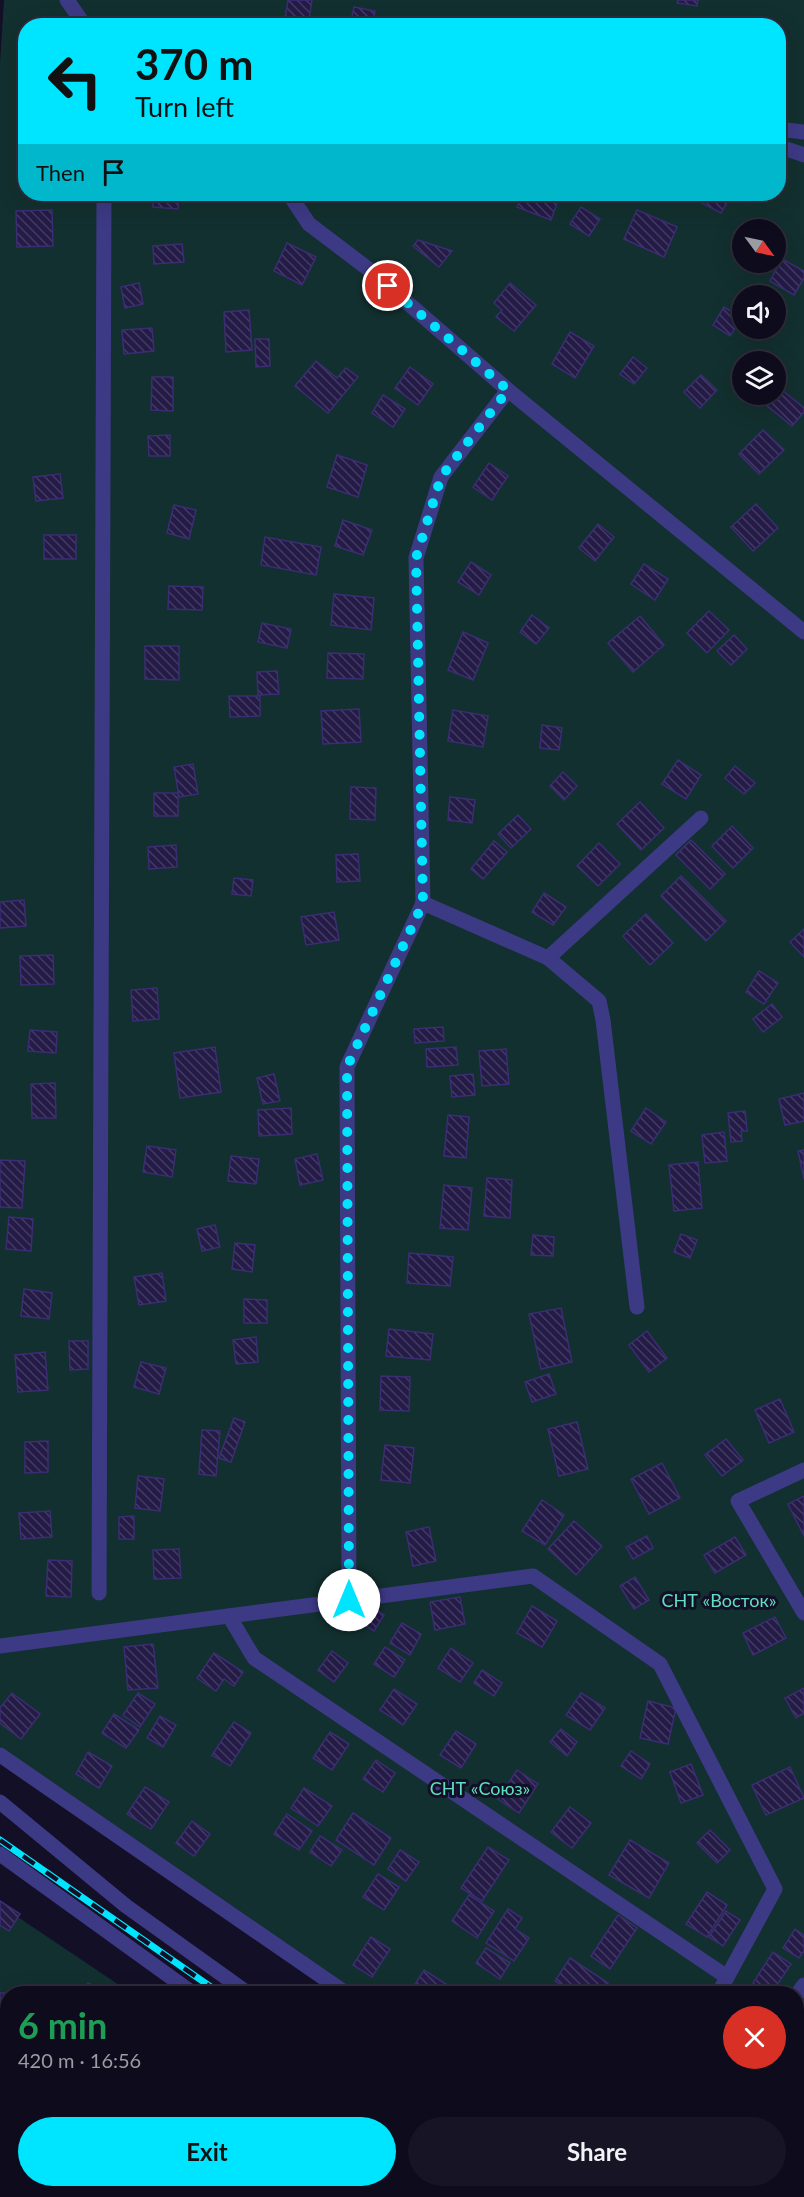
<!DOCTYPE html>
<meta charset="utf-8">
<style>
body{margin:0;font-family:Lato,sans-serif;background:#171425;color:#f1f3f6;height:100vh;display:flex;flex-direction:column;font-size:22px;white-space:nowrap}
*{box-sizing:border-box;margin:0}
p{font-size:20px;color:#9b9ba3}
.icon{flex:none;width:33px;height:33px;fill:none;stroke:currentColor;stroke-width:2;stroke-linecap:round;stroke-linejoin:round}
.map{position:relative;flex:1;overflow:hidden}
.panel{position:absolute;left:0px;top:1986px;width:804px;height:212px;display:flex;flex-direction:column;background:#0e0b1c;border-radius:24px 24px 0 0;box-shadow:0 6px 24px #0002,0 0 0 2px #2e2b3b}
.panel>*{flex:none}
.banner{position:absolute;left:18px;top:18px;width:768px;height:183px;border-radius:24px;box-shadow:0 6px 24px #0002,0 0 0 2px #2e2b3b;background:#00e5ff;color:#111;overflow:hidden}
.needle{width:39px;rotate:123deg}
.tools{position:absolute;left:732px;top:219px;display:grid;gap:12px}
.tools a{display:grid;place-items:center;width:54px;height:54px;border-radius:50%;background:#0e0b1c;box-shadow:0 6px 24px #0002,0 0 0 2px #2e2b3b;font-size:30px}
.pin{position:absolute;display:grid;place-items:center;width:51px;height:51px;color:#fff;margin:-26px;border:3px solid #fff;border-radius:50%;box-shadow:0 2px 6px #0007}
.me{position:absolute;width:66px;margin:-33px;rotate:0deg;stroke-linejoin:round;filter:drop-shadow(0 0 4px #0008)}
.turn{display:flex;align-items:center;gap:21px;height:126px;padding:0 18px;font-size:27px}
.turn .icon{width:78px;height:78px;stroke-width:2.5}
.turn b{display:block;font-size:42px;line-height:51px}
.then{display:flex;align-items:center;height:57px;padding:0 18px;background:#0003;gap:12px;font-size:22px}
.round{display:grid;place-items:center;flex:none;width:63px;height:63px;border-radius:32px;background:#171425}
.headline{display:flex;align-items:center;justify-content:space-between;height:102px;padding:0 18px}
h1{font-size:36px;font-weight:700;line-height:45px;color:#1e9e55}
.cta{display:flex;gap:12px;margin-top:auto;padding:12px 18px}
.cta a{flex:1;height:69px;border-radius:36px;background:#00e5ff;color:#111;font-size:24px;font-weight:700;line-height:69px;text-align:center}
.cta a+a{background:#171425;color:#f1f3f6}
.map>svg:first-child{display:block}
</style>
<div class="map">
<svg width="804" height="2197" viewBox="0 0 804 2197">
<defs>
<pattern id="building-back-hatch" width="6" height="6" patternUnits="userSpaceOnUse" patternTransform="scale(1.5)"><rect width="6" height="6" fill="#241b47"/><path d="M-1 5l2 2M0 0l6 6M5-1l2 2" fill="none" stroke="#433b63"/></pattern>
</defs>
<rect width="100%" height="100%" fill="#130f26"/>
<g fill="#12302f" fill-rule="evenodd">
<path d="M 4,0 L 804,0 L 804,2197 L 602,2197 L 606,2190 L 796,2190 L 796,1994 L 347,1993 L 0,1755 L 0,63 ZM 26,26 L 778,26 L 778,194 L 26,194 ZM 742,230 L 776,230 L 776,262 L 742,262 ZM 742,296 L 776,296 L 776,328 L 742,328 ZM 742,362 L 776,362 L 776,394 L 742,394 Z"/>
<path d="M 0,1905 L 131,1993 L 8,1994 L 8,2190 L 421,2190 L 429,2196 L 430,2190 L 448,2190 L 457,2197 L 0,2197 Z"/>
</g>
<g fill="url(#building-back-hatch)" stroke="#3b2d73" stroke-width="1.5">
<path d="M 288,0 L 312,0 L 308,26 L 284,26 Z"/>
<path d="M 678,0 L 698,0 L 697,6 L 677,3 Z"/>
<path d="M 354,7 L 375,11 L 372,26 L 350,26 Z"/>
<path d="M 463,19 L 464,26 L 444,26 L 443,20 Z"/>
<path d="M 421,20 L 439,20 L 440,26 L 421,26 Z"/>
<path d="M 154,194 L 179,194 L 178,209 L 153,207 Z"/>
<path d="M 523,194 L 548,194 L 559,198 L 551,220 L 517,207 Z"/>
<path d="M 707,194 L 732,194 L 721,213 L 702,203 Z"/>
<path d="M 581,207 L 600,219 L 589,236 L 570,224 Z"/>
<path d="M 52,210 L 53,246 L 17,247 L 16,211 Z"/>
<path d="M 637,210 L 677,227 L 664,257 L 624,239 Z"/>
<path d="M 418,240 L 452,251 L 439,267 L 413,246 Z"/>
<path d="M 287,243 L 316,257 L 302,285 L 274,271 Z"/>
<path d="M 182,244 L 184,262 L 154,264 L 153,246 Z"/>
<path d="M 782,259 L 804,271 L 804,278 L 794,295 L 770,281 Z"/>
<path d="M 139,283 L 143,304 L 125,308 L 121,287 Z"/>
<path d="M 510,283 L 536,305 L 514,331 L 496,317 L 502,310 L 494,303 Z"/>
<path d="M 724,307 L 742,318 L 730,336 L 713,325 Z"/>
<path d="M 249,310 L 252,350 L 226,352 L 224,312 Z"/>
<path d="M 152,328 L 154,351 L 124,354 L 122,330 Z"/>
<path d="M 570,332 L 594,346 L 575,378 L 552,364 Z"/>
<path d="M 255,339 L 269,339 L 270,366 L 256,367 Z"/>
<path d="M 633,357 L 647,368 L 634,384 L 620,374 Z"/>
<path d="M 316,361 L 337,378 L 346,368 L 358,377 L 328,413 L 295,386 Z"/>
<path d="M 410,367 L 433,384 L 418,405 L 395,388 Z"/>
<path d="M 701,375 L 717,390 L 700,408 L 684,392 Z"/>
<path d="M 152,377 L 173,377 L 173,411 L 151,410 Z"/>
<path d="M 776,385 L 804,408 L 804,412 L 792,426 L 756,397 L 758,394 L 776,394 Z"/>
<path d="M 383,395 L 405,409 L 393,427 L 372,413 Z"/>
<path d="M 763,430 L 784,450 L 759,474 L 739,454 Z"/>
<path d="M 170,435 L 170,456 L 149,456 L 148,436 Z"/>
<path d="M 337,455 L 367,465 L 358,497 L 327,487 Z"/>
<path d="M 489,463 L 508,476 L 492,500 L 473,487 Z"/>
<path d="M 60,474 L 63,498 L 36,501 L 33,477 Z"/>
<path d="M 756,504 L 778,528 L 753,551 L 731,527 Z"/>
<path d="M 174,505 L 196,510 L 189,539 L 167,533 Z"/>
<path d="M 343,520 L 372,530 L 363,555 L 335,546 Z"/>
<path d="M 598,524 L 614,537 L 595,561 L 579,548 Z"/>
<rect x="44" y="535" width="32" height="24"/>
<path d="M 265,537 L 321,547 L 316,575 L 261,565 Z"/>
<path d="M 471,562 L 491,575 L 479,595 L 458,582 Z"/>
<path d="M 644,564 L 668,579 L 655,600 L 631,584 Z"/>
<path d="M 169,586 L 203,587 L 202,610 L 168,609 Z"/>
<path d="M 334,594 L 374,598 L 371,630 L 331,625 Z"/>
<path d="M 709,611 L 729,630 L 707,653 L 687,633 Z"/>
<path d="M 532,615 L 549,628 L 536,644 L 520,632 Z"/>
<path d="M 640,616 L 664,645 L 633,672 L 608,643 Z"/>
<path d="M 262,623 L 291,629 L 287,648 L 258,642 Z"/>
<path d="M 463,632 L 488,643 L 473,680 L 448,670 Z"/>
<path d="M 734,635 L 747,649 L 731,665 L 717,651 Z"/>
<path d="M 145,646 L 179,646 L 179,680 L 145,679 Z"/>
<path d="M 328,653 L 364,654 L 363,679 L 327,678 Z"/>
<path d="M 277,671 L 279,694 L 258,695 L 257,672 Z"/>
<path d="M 229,696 L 260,696 L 260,716 L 230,717 Z"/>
<path d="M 359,709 L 361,742 L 323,744 L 321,711 Z"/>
<path d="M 453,710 L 488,716 L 483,747 L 448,741 Z"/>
<path d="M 542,725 L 562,728 L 559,750 L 540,748 Z"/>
<path d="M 678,760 L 701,775 L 686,799 L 662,784 Z"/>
<path d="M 193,764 L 198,794 L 179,797 L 174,767 Z"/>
<path d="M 735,766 L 755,783 L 744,794 L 725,778 Z"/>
<path d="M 563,772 L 577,786 L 564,800 L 550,786 Z"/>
<path d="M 351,787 L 376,788 L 375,820 L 350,819 Z"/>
<rect x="154" y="793" width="24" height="23"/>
<path d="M 450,797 L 475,800 L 472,823 L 448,820 Z"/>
<path d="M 640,802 L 664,828 L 641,850 L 617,824 Z"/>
<path d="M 518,815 L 531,829 L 511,848 L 498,834 Z"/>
<path d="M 732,826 L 753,848 L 733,868 L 712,846 Z"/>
<path d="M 691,840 L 725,874 L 710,889 L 676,855 Z"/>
<path d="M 494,841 L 507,852 L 483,879 L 471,869 Z"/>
<path d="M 599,843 L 620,864 L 598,886 L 577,866 Z"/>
<path d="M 176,845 L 177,867 L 149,869 L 148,847 Z"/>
<path d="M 358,854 L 360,881 L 337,882 L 336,855 Z"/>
<path d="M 681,876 L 726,921 L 706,941 L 661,896 Z"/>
<path d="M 234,878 L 253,880 L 251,896 L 232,894 Z"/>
<path d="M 544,893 L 566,907 L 553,925 L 532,912 Z"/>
<path d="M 24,900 L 26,926 L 0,928 L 0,902 Z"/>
<path d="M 334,912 L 339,940 L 306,945 L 301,917 Z"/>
<path d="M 646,914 L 673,943 L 650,965 L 623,936 Z"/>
<path d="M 804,929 L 804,957 L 790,942 Z"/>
<path d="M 53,955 L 54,984 L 21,985 L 20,956 Z"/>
<path d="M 759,971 L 778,983 L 764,1004 L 746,992 Z"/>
<path d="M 157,988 L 159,1019 L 133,1021 L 131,990 Z"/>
<path d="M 772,1004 L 782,1017 L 763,1032 L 753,1019 Z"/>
<path d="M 443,1027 L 444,1041 L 415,1043 L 414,1029 Z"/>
<path d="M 30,1030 L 57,1032 L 56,1053 L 28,1051 Z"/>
<path d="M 215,1047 L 221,1092 L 180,1098 L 174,1053 Z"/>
<path d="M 456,1047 L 458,1065 L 427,1067 L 426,1049 Z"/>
<path d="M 506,1049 L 509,1084 L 482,1086 L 479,1051 Z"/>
<path d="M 274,1074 L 280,1101 L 263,1104 L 257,1078 Z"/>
<path d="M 473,1074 L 475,1095 L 452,1097 L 450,1076 Z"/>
<path d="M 55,1083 L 56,1118 L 32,1118 L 31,1084 Z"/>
<path d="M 804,1093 L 804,1121 L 785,1125 L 779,1099 Z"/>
<path d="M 291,1108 L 292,1134 L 259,1136 L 258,1110 Z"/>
<path d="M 646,1108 L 666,1122 L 651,1144 L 631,1131 Z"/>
<path d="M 745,1111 L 747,1131 L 741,1131 L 742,1141 L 731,1142 L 728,1113 Z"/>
<path d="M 448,1115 L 469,1117 L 466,1158 L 444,1156 Z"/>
<path d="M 724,1132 L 727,1161 L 705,1163 L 702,1135 Z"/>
<path d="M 147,1146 L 176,1150 L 172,1177 L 143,1172 Z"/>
<path d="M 804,1150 L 804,1179 L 798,1151 Z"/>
<path d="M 317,1154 L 323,1180 L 300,1185 L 295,1159 Z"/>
<path d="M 231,1156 L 259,1159 L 256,1184 L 228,1181 Z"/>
<path d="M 0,1160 L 25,1161 L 22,1208 L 0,1207 Z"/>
<path d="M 698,1162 L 702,1208 L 674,1211 L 669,1165 Z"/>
<path d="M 487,1178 L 512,1180 L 510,1218 L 484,1216 Z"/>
<path d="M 444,1185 L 472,1188 L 468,1230 L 440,1228 Z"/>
<path d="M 9,1217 L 33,1219 L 31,1251 L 6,1249 Z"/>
<path d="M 215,1225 L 220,1247 L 202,1251 L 197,1229 Z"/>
<path d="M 681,1234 L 697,1240 L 690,1258 L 674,1252 Z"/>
<path d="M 533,1235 L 554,1237 L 553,1256 L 531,1255 Z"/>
<path d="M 235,1243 L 255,1245 L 252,1272 L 232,1269 Z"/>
<path d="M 409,1253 L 453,1257 L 450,1286 L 407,1283 Z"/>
<path d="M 162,1273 L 166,1301 L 139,1305 L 134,1277 Z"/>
<path d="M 24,1289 L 52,1293 L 49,1319 L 21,1316 Z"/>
<path d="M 244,1299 L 267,1300 L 267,1323 L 244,1323 Z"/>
<path d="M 561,1308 L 572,1362 L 541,1369 L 529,1314 Z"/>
<path d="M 389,1329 L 433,1334 L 430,1360 L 386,1356 Z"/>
<path d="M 647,1331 L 667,1358 L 649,1372 L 629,1345 Z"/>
<path d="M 256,1337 L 258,1362 L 236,1364 L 233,1340 Z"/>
<path d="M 69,1341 L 88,1341 L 88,1369 L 70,1370 Z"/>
<path d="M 45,1352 L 48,1390 L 18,1392 L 15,1355 Z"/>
<path d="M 141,1362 L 166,1368 L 159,1394 L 134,1387 Z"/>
<path d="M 549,1374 L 556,1394 L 532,1402 L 525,1382 Z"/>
<path d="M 381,1376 L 410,1377 L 409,1411 L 380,1410 Z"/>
<path d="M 780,1399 L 794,1432 L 769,1443 L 755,1410 Z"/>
<path d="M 234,1418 L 245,1422 L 231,1462 L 219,1458 Z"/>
<path d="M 577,1422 L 588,1469 L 559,1476 L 548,1429 Z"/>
<path d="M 202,1430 L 220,1431 L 216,1476 L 199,1474 Z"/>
<path d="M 726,1439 L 743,1460 L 722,1476 L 705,1455 Z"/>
<path d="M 48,1441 L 48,1472 L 25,1473 L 25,1442 Z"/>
<path d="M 385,1445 L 414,1448 L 410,1483 L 381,1480 Z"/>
<path d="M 662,1463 L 680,1498 L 649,1514 L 631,1479 Z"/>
<path d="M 138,1476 L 164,1479 L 160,1511 L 135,1508 Z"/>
<path d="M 804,1496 L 804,1536 L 788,1504 Z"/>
<path d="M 542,1500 L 564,1515 L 545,1545 L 522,1531 Z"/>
<path d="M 50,1511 L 52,1537 L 21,1539 L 19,1513 Z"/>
<path d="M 134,1516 L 134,1539 L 119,1539 L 119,1517 Z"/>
<path d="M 574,1521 L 602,1546 L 576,1575 L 548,1549 Z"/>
<path d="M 429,1527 L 436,1561 L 413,1566 L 406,1532 Z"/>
<path d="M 647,1536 L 653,1548 L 633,1559 L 626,1547 Z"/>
<path d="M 735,1537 L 746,1555 L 715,1573 L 704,1555 Z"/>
<path d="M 179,1549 L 181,1578 L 154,1579 L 153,1550 Z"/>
<path d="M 48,1560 L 72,1561 L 71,1597 L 46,1596 Z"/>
<path d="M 635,1577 L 649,1600 L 634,1609 L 620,1586 Z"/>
<path d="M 460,1597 L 465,1624 L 435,1630 L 430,1602 Z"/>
<path d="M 367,1604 L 384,1615 L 374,1631 L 357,1620 Z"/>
<path d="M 532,1606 L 557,1621 L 542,1647 L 517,1633 Z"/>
<path d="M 775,1617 L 786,1638 L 753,1655 L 743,1633 Z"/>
<path d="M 402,1623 L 421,1634 L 410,1655 L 390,1643 Z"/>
<path d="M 153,1644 L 158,1688 L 128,1690 L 124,1647 Z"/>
<path d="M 385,1647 L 405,1660 L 394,1677 L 374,1664 Z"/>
<path d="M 451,1648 L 473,1663 L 460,1682 L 438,1668 Z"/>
<path d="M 332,1651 L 348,1663 L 334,1682 L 318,1670 Z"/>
<path d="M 214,1653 L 243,1672 L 234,1686 L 224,1679 L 216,1691 L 197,1678 Z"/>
<path d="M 482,1670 L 502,1683 L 494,1696 L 474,1683 Z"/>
<path d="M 804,1688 L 804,1713 L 796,1718 L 785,1698 Z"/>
<path d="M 394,1689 L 417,1704 L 403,1725 L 380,1710 Z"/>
<path d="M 12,1693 L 40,1714 L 21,1739 L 0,1723 L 0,1708 Z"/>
<path d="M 138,1693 L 155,1704 L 140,1727 L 123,1715 Z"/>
<path d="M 581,1693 L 605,1708 L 590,1730 L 566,1715 Z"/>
<path d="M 648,1701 L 676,1708 L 668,1744 L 640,1738 Z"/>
<path d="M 114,1714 L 139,1730 L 126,1748 L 102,1733 Z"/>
<path d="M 160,1716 L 176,1725 L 163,1747 L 147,1738 Z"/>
<path d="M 234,1722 L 251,1733 L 230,1766 L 212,1755 Z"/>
<path d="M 561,1729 L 577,1742 L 567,1756 L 550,1742 Z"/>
<path d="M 456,1731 L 476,1744 L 461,1768 L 440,1755 Z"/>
<path d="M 330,1732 L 349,1744 L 332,1770 L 313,1758 Z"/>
<path d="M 631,1751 L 650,1764 L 641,1779 L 621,1766 Z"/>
<path d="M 88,1752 L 112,1766 L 99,1788 L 76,1774 Z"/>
<path d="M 376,1760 L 395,1773 L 383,1792 L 363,1779 Z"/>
<path d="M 691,1764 L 703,1795 L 681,1803 L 670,1772 Z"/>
<path d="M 790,1767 L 804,1798 L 766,1815 L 752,1785 Z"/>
<path d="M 517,1770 L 538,1784 L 519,1813 L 498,1799 Z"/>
<path d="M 145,1787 L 169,1802 L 151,1829 L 127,1814 Z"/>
<path d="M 304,1788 L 332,1806 L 318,1826 L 291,1808 Z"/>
<path d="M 570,1807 L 591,1823 L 572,1848 L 551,1832 Z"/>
<path d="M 353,1813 L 391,1838 L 374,1865 L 336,1840 Z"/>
<path d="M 287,1814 L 312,1831 L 299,1850 L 274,1834 Z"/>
<path d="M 192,1821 L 210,1834 L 194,1856 L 176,1843 Z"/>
<path d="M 710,1830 L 730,1850 L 717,1863 L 697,1843 Z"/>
<path d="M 320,1836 L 342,1850 L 331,1866 L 310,1852 Z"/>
<path d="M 630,1840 L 669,1863 L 649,1898 L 609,1875 Z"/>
<path d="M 488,1847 L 509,1860 L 482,1901 L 461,1888 Z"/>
<path d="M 400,1850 L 419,1862 L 406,1881 L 388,1869 Z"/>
<path d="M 378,1874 L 399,1887 L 384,1910 L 363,1897 Z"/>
<path d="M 707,1892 L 727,1905 L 707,1937 L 686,1924 Z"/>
<path d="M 469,1895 L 494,1911 L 477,1938 L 452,1921 Z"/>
<path d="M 0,1901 L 20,1914 L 9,1931 L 0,1925 Z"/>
<path d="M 508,1909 L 522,1918 L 515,1929 L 529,1938 L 514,1961 L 486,1943 Z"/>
<path d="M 726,1911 L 740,1920 L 723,1946 L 709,1937 Z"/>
<path d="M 618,1915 L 637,1928 L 610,1969 L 591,1956 Z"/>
<path d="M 795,1929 L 804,1935 L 804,1951 L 799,1958 L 783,1948 Z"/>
<path d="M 371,1937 L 390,1949 L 372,1977 L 353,1965 Z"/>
<path d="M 486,1948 L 510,1963 L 500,1979 L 476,1963 Z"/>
<path d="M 773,1952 L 791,1964 L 771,1994 L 769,1994 L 753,1983 Z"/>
<path d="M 570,1958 L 608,1983 L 601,1994 L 575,1994 L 555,1981 Z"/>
<path d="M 424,1970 L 446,1984 L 440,1994 L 409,1994 Z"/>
<path d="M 88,1983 L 106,1994 L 82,1994 Z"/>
<path d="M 0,1993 L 15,1993 L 8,1994 L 8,2028 L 0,2028 Z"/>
<path d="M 248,2190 L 287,2190 L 287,2197 L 249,2197 Z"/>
<rect x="310" y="2190" width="28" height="7"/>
<path d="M 780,2190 L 794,2190 L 803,2197 L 775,2197 Z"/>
<path d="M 164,2193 L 164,2197 L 134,2197 L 134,2195 Z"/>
<rect x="201" y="2193" width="29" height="4"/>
</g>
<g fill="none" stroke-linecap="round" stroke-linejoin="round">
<g stroke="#3d3a85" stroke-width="15">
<path d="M 67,0 L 85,26"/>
<path d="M 778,129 L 804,132"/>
<path d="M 778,146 L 804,155"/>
<path d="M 289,194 L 309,224 L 371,271 L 508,390 L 804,632"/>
<path d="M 423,903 L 548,958 L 599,1001 L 603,1020 L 637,1307"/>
<path d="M 548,958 L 701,818"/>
<path d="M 804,1470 L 738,1501 L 804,1613"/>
<path d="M 99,1593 L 104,194"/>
<path d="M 349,1600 L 347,1067 L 423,903 L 416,558 L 441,477 L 508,390"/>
<path d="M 229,1616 L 254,1658 L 727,1977"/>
<path d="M 0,1646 L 533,1576 L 660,1664 L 775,1889 L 718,1994"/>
<path d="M 0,1755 L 347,1994"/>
<path d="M 0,1802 L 126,1906 L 249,1994"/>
<path d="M 0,1854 L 194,1994"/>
<path d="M 796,1996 L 804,1985"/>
<path d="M 796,2103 L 804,2108"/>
<path d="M 0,2179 L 8,2179"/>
<path d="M 523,2190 L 533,2197"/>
</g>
<g stroke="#00e5ff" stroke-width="7">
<g id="rail">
<path d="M 0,1840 L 221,1994"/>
<path d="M 503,2190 L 513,2197"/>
</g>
</g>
<use href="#rail" stroke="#130f26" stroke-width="4.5" stroke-dasharray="14" stroke-linecap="butt"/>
</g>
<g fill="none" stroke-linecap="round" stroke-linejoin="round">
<path stroke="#00e5ff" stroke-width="10" stroke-dasharray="0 18" d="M 349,1600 L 347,1067 L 423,903 L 416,558 L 441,477 L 508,390 L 388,286"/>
</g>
<g text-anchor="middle" stroke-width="6" stroke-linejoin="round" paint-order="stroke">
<g font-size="18" fill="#5fe0c0" stroke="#130f26">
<text x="719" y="1607">СНТ «Восток»</text>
<text x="480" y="1795">СНТ «Союз»</text>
</g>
</g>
</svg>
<div class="tools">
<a><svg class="needle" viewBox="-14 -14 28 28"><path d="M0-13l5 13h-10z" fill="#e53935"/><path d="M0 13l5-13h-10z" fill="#9b9ba3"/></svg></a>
<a><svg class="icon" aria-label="sound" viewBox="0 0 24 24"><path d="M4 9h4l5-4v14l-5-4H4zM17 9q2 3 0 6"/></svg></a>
<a><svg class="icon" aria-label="layers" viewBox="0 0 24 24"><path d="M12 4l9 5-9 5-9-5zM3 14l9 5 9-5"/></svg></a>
</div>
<div class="pin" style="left:388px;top:286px;background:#d93025"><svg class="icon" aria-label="arrive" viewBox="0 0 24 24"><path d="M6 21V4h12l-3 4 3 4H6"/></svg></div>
<svg class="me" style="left:349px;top:1600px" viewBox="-20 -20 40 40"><circle r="19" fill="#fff"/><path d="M0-13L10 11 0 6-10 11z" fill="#00e5ff"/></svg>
<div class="banner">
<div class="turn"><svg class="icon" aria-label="left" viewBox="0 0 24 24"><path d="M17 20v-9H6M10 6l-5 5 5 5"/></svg><div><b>370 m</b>Turn left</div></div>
<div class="then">Then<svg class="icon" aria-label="arrive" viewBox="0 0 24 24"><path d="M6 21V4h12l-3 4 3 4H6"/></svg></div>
</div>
<section class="panel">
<div class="headline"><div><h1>6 min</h1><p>420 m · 16:56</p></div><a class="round" style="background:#d93025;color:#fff"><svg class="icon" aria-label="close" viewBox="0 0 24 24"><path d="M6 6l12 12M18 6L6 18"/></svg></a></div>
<div class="cta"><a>Exit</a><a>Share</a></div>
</section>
</div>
